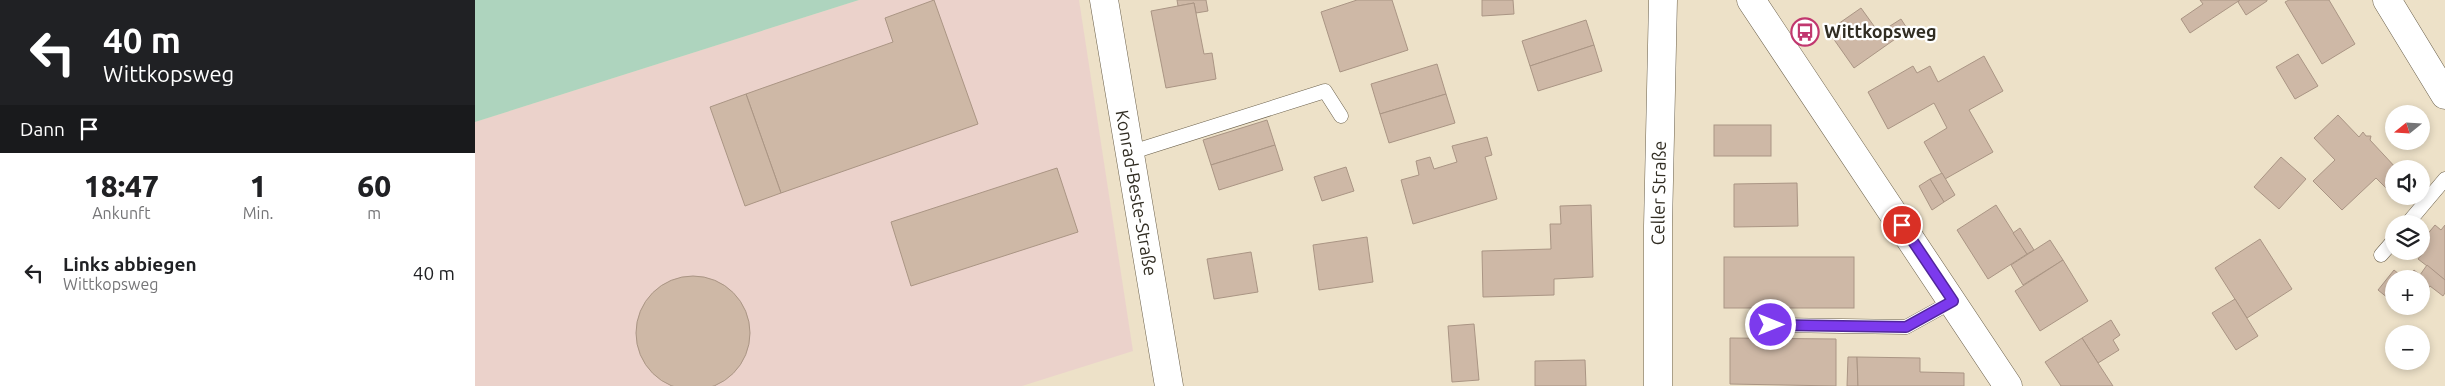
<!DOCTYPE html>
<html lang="de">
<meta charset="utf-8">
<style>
body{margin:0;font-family:Ubuntu,sans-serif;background:#f2f2f2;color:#202124;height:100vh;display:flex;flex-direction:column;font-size:19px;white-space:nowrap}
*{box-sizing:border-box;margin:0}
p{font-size:16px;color:#757577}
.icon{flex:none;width:28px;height:28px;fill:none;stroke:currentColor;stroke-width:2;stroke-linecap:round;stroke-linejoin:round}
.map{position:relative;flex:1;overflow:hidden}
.sheet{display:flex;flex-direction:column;background:#fff;width:475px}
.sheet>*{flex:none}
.banner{background:#202124;color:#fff;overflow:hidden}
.needle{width:32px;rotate:252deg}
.controls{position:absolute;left:1910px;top:105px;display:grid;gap:10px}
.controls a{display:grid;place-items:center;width:45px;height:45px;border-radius:50%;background:#fff;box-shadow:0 2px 8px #0003;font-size:25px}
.pin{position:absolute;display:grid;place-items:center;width:42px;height:42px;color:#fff;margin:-21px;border:2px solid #fff;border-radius:50%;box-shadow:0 1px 5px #0007}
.me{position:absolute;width:55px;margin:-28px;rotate:90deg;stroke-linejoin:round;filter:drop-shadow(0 0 4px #0008)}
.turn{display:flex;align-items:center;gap:18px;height:105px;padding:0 20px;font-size:22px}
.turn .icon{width:65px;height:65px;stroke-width:2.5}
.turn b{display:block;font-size:35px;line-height:42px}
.then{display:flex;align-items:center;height:48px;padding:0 20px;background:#0003;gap:10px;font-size:19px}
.eta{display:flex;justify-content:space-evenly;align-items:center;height:85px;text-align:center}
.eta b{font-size:30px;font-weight:800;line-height:35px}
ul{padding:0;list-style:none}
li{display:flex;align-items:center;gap:15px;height:70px;padding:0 20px}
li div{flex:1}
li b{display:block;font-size:19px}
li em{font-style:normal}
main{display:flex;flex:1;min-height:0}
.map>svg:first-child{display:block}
</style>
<main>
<section class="sheet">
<div class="banner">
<div class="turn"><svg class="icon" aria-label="left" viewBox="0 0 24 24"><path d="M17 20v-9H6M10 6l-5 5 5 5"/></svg><div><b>40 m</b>Wittkopsweg</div></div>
<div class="then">Dann<svg class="icon" aria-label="arrive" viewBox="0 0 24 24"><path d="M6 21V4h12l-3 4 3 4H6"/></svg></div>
</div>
<div class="eta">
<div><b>18:47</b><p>Ankunft</p></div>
<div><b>1</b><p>Min.</p></div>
<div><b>60</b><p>m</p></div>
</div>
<ul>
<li><svg class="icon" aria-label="left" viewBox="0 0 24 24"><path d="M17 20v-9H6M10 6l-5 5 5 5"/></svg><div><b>Links abbiegen</b><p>Wittkopsweg</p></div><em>40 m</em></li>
</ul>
</section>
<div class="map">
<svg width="1970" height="386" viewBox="0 0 1970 386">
<rect width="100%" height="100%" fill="#ede1c8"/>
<path fill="#ebd2cb" d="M 384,0 L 604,0 L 658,351 L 547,386 L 0,386 L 0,122 Z"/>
<path fill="#aed4be" d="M 0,0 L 384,0 L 0,122 Z"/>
<g fill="#ceb8a6" stroke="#aa9584">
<path d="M 459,0 L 503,124 L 306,193 L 271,94 L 418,42 L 410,18 Z"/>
<path d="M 702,0 L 731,0 L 733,11 L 721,13 L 719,3 L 703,6 Z"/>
<path d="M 882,0 L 917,0 L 933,50 L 865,72 L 846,12 Z"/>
<path d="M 1007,0 L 1038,0 L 1039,14 L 1007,16 Z"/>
<path d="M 1725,0 L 1765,0 L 1715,33 L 1706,19 L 1728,4 Z"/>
<path d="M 1765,0 L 1792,0 L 1792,1 L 1771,15 L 1763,2 Z"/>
<path d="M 1814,0 L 1854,0 L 1880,44 L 1847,64 L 1810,2 Z"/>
<path d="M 719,3 L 729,54 L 737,53 L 741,79 L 691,88 L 676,11 Z"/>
<path d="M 1386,8 L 1404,33 L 1426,19 L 1433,30 L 1379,68 L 1353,31 Z"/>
<path d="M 1111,20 L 1119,45 L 1055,66 L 1047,41 Z"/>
<path d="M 1119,45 L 1127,71 L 1063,91 L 1055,66 Z"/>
<path d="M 1823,54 L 1843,86 L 1820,99 L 1801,67 Z"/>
<path d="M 1509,56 L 1528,91 L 1494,110 L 1518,152 L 1470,179 L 1449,142 L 1472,128 L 1459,103 L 1413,129 L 1393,92 L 1438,66 L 1442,73 L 1455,66 L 1463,82 Z"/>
<path d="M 962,64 L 971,94 L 905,114 L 896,84 Z"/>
<path d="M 271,94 L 306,193 L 270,206 L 235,107 Z"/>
<path d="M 971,94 L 980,123 L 914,143 L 905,114 Z"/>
<path d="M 1863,115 L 1884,137 L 1888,132 L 1891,136 L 1896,136 L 1895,140 L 1922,169 L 1919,169 L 1919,182 L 1912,189 L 1901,178 L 1867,210 L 1838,181 L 1860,160 L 1839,138 Z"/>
<path d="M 792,120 L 800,145 L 736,165 L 728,140 Z"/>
<rect x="1239" y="125" width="57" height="31"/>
<path d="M 1012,137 L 1017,155 L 1010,157 L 1022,199 L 938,224 L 926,180 L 944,175 L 941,161 L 955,157 L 959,169 L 982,162 L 977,146 Z"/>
<path d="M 800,145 L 808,170 L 744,190 L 736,165 Z"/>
<path d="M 1806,157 L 1831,179 L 1804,209 L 1779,187 Z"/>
<path d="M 871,167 L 879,191 L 847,201 L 839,177 Z"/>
<path d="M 582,168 L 603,232 L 436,286 L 416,222 Z"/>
<path d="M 1467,173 L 1480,195 L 1469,202 L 1455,179 Z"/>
<path d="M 1455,179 L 1469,202 L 1457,210 L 1444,186 Z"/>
<path d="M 1322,183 L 1323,226 L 1259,227 L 1259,184 Z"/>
<path d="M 1116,205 L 1118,277 L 1079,279 L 1079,295 L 1008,297 L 1007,251 L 1076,249 L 1075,224 L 1086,224 L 1085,206 Z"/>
<path d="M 1521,205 L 1552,254 L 1513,279 L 1482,230 Z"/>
<path d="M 1960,225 L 1966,230 L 1970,225 L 1970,280 L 1943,259 L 1952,248 L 1946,242 Z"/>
<path d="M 1545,228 L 1559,250 L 1552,254 L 1538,233 Z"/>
<path d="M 892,237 L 898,282 L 844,290 L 838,245 Z"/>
<path d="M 1785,239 L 1817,289 L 1772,318 L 1740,268 Z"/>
<path d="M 1575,240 L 1588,260 L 1548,285 L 1536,265 Z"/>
<path d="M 776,252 L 783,292 L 739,299 L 732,259 Z"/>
<rect x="1249" y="257" width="130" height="51"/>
<path d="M 1588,260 L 1613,301 L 1565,331 L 1540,291 Z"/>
<path d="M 1952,265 L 1970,280 L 1970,293 L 1968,296 L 1955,286 L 1949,294 L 1946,292 L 1946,279 L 1933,279 L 1939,270 L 1945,275 Z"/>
<path d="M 1919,270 L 1930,279 L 1919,279 L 1919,303 L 1903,290 Z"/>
<circle cx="218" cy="333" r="57"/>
<path d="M 1760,299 L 1783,336 L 1761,350 L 1737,313 Z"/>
<path d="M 1636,320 L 1645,335 L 1638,340 L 1644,350 L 1623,363 L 1607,338 Z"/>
<path d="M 999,324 L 1004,380 L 977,382 L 973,326 Z"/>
<path d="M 1255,338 L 1361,339 L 1361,386 L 1255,384 Z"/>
<path d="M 1607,338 L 1623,363 L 1638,386 L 1586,386 L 1570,362 Z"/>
<path d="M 1373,357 L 1382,357 L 1383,386 L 1372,386 Z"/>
<path d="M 1382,357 L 1445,358 L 1445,372 L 1489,373 L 1489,386 L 1383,386 Z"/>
<path d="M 1110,360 L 1111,386 L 1060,386 L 1060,361 Z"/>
</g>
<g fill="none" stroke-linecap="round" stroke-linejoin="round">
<g stroke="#6b604b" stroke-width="15">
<g id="lane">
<path d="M 654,153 L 850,91 L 866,116"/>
<path d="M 1932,224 L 1970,179"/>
<path d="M 1906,255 L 1919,240"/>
<path d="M 1296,325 L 1431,327 L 1478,301"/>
</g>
</g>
<g stroke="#6b604b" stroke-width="29">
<g id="street">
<path d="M 629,0 L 694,386"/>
<path d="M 1276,0 L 1533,386"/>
<path d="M 1912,0 L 1970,95"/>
</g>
</g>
<g stroke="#6b604b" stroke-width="29">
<path id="secondary" d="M 1183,386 L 1183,226 L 1188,0"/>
</g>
<use href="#lane" stroke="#fff" stroke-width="14"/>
<use href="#street" stroke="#fff" stroke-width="28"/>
<use href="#secondary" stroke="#fff" stroke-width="28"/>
</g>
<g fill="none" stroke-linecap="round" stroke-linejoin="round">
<g stroke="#51269a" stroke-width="12">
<path id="route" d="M 1296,325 L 1431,327 L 1478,301 L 1427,225"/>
</g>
<use href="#route" stroke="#7c3aed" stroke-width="9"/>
</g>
<defs>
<g id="bus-ring" transform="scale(1.4375)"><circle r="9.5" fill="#fff" stroke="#c1376f" stroke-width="1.5"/><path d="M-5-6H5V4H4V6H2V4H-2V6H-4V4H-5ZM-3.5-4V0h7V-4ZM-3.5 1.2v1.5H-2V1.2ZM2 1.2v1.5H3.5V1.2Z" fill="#c1376f"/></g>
</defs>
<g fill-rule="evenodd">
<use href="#bus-ring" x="1330" y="32"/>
</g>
<g text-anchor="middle" stroke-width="4.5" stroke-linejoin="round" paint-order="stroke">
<g font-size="18" font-weight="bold" fill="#312d23" stroke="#fff" text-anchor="start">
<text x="1349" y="38">Wittkopsweg</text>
</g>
<g font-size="18" fill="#312d23" stroke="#fff">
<text transform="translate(661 193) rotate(80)" y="6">Konrad-Beste-Straße</text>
<text transform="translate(1184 193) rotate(-89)" y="6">Celler Straße</text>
</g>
</g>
</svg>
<div class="controls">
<a><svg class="needle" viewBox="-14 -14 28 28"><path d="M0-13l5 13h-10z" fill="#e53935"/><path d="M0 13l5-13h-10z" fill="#757577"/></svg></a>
<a><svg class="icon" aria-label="sound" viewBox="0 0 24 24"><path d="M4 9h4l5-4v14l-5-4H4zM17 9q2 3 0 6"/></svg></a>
<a><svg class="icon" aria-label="layers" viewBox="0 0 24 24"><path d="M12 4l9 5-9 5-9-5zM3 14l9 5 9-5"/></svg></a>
<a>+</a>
<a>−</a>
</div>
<div class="pin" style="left:1427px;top:225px;background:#d93025"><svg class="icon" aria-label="arrive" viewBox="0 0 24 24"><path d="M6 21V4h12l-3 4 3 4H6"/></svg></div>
<svg class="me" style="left:1296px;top:325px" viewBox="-20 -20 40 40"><circle r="17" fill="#7c3aed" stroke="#fff" stroke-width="3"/><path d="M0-11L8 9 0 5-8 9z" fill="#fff"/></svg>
</div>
</main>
